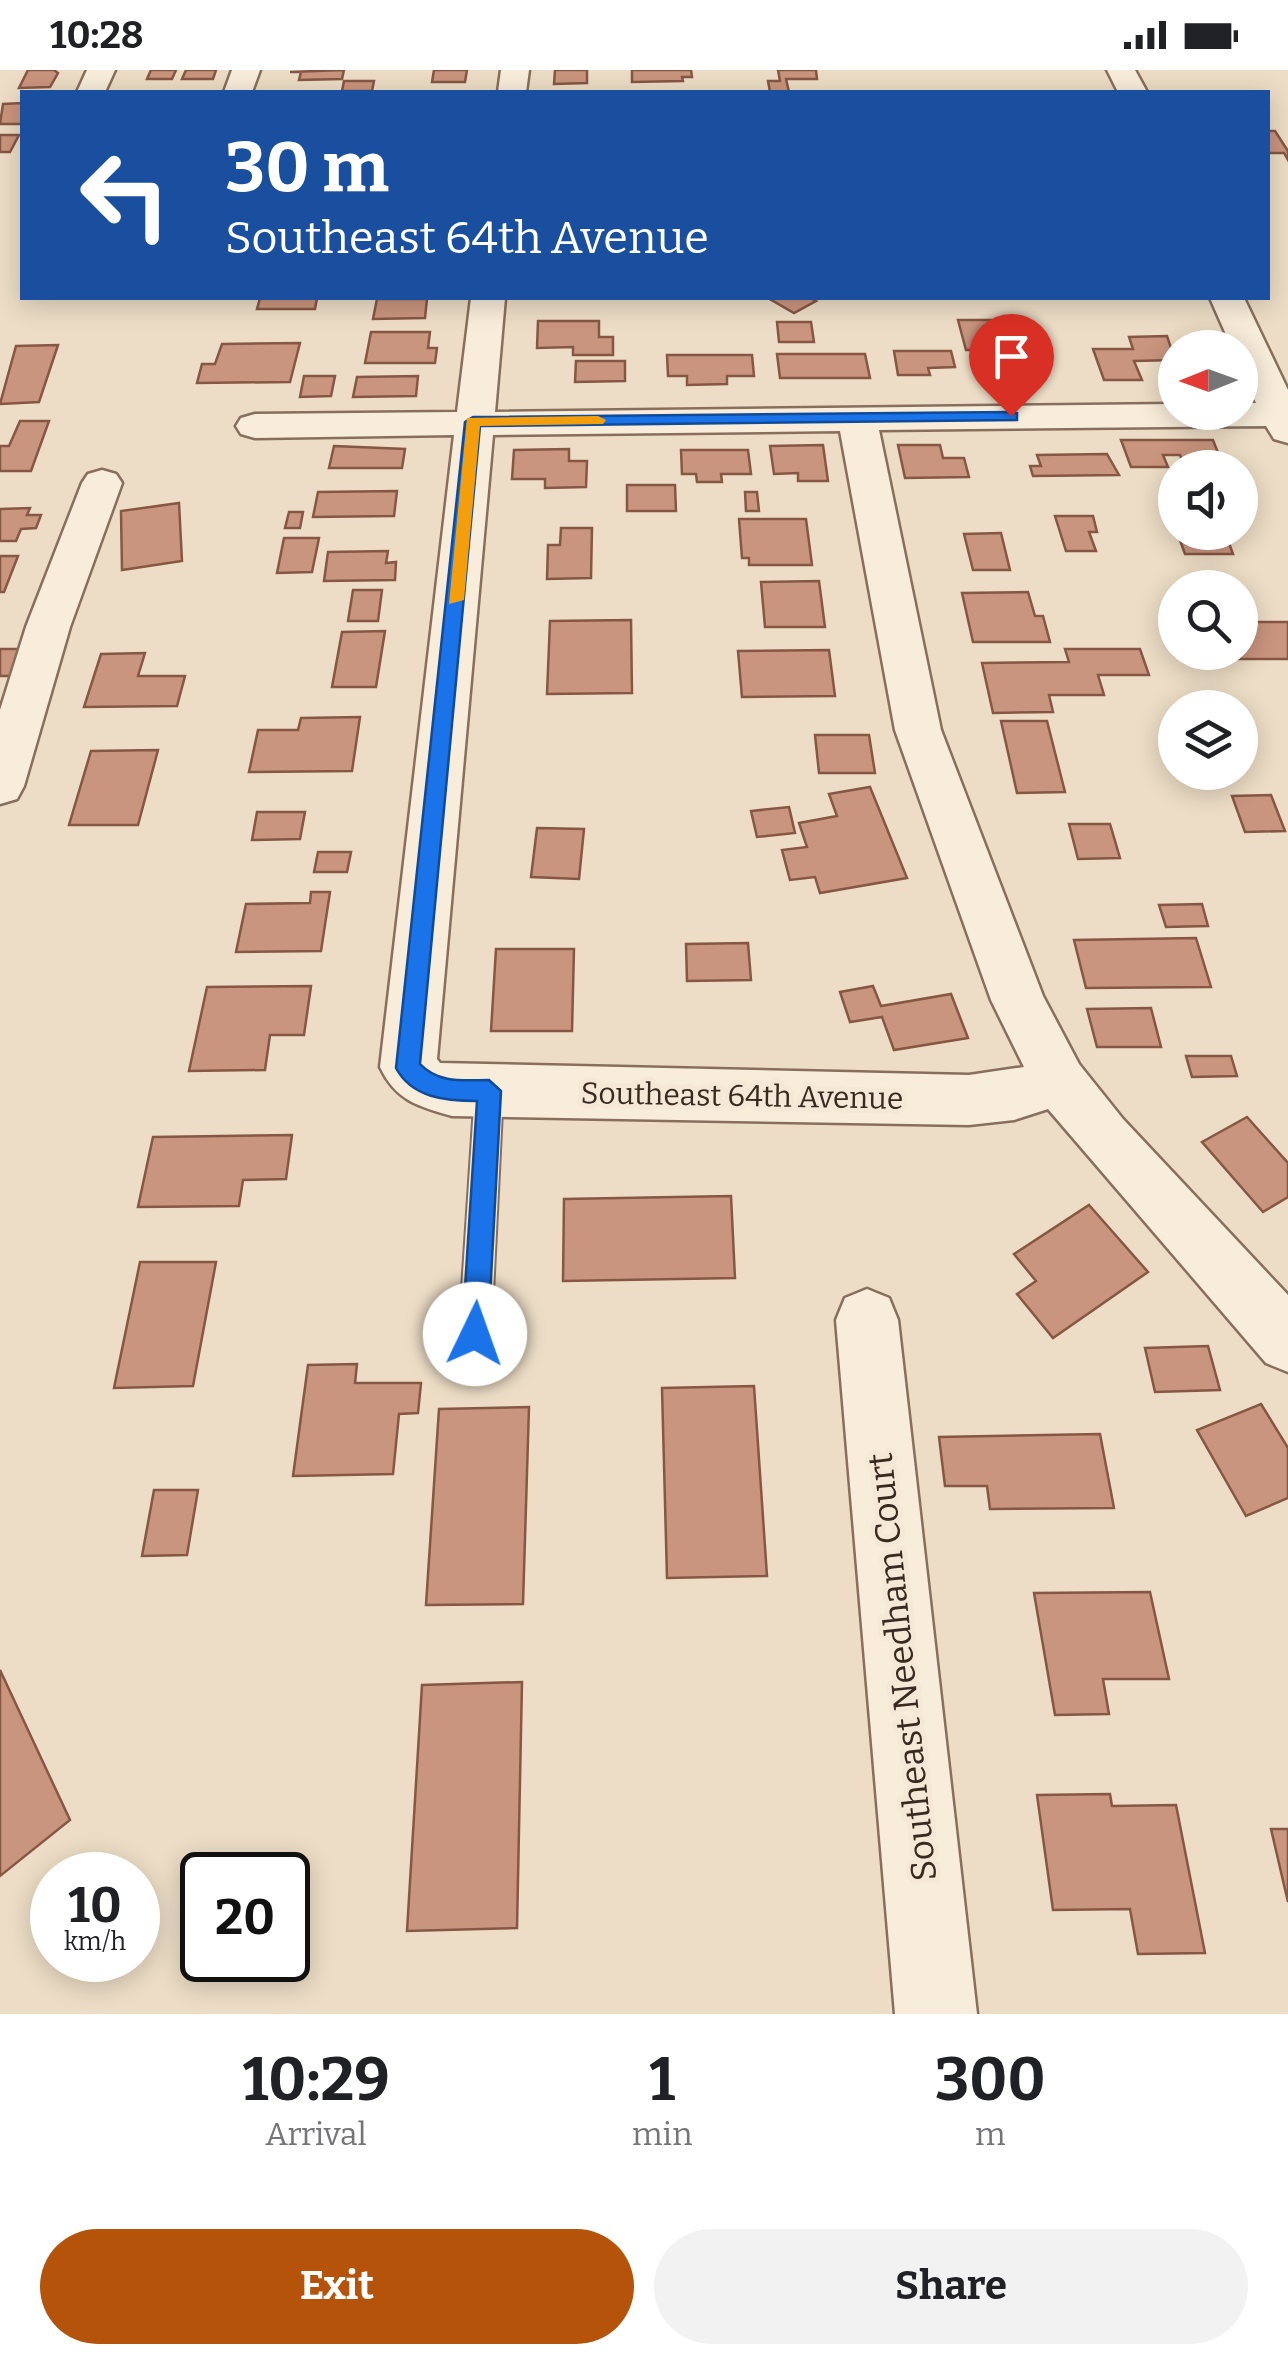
<!DOCTYPE html>
<style>
body{margin:0;font-family:Bitter,serif;background:#f2f2f2;color:#202124;height:100vh;display:flex;flex-direction:column;font-size:38px;white-space:nowrap}
*{box-sizing:border-box;margin:0}
p{font-size:32px;color:#757577}
.icon{flex:none;width:55px;height:55px;fill:none;stroke:currentColor;stroke-width:2;stroke-linecap:round;stroke-linejoin:round}
.map{position:relative;height:1944px;overflow:hidden}
.details{display:flex;flex-direction:column;background:#fff;flex:1}
.details>*{flex:none}
.top-card{position:absolute;left:20px;top:20px;width:1250px;height:210px;border-radius:0px;box-shadow:0 5px 25px #0003;background:#1a4fa0;color:#fff;overflow:hidden}
.needle{width:65px;rotate:269deg}
.controls{position:absolute;left:1158px;top:260px;display:grid;gap:20px}
.controls a{display:grid;place-items:center;width:100px;height:100px;border-radius:50%;background:#fff;box-shadow:0 5px 25px #0003;font-size:50px}
.speed{position:absolute;left:30px;top:1782px;display:flex;gap:20px;font-size:50px;font-weight:700;text-align:center}
.speed>*{display:grid;place-content:center;width:130px;height:130px;border-radius:50%;background:#fff;box-shadow:0 5px 25px #0003;line-height:1}
.speed small{font-size:25px;font-weight:400}
.speed .limit{border:5px solid #111;border-radius:15px;background:#fff;color:#111}
.pin{position:absolute;display:grid;place-items:center;width:85px;height:85px;color:#fff;margin:-102px -42px;border-radius:50% 50% 50% 0;rotate:-45deg;box-shadow:0 0 10px #0007}
.pin .icon{rotate:45deg}
.me{position:absolute;width:110px;margin:-55px;rotate:3deg;stroke-linejoin:round;filter:drop-shadow(0 0 8px #0008)}
.turn{display:flex;align-items:center;gap:35px;height:210px;padding:0 40px;font-size:45px}
.turn .icon{width:130px;height:130px;stroke-width:2.5}
.turn b{display:block;font-size:70px;line-height:85px}
.eta{display:flex;justify-content:space-evenly;align-items:center;height:170px;text-align:center}
.eta b{font-size:60px;font-weight:700;line-height:70px}
.cta{display:flex;gap:20px;margin-top:auto;padding:20px 40px}
.cta a{flex:1;height:115px;border-radius:60px;background:#b45309;color:#fff;font-size:40px;font-weight:700;line-height:115px;text-align:center}
.cta a+a{background:#f2f2f2;color:#202124}
.status{display:flex;justify-content:space-between;align-items:center;height:70px;padding:0 50px;background:#fff;direction:ltr}
.status svg{height:28px;fill:currentColor}
.map>svg:first-child{display:block}
</style>
<div class="status"><b>10:28</b><svg viewBox="0 0 49 12"><path d="M0 12V9h3v3zM5 12V6h3v6zM10 12V3h3v9zM15 12V0h3v12zM26 1h20v11H26zM47 4h2v5h-2z"/></svg></div>
<div class="map">
<svg width="1288" height="1944" viewBox="0 0 1288 1944">
<rect width="100%" height="100%" fill="#edddc6"/>
<g fill="#ca957e" stroke="#865743" stroke-width="2.5">
<path d="M 28,0 L 54,0 L 58,3 L 50,17 L 19,18 Z"/>
<path d="M 151,0 L 176,0 L 172,9 L 147,9 Z"/>
<path d="M 186,0 L 216,0 L 213,9 L 182,9 Z"/>
<path d="M 344,0 L 342,9 L 299,10 L 301,2 L 290,2 Z"/>
<path d="M 434,0 L 467,0 L 465,12 L 432,12 Z"/>
<path d="M 555,0 L 587,0 L 587,13 L 554,14 Z"/>
<path d="M 632,0 L 691,0 L 692,7 L 682,7 L 683,11 L 632,12 Z"/>
<path d="M 778,0 L 816,0 L 817,9 L 786,9 L 789,22 L 770,22 L 768,11 L 780,11 Z"/>
<path d="M 344,11 L 374,11 L 372,21 L 342,21 Z"/>
<path d="M 22,33 L 22,54 L 0,54 L 3,34 Z"/>
<path d="M 1268,61 L 1275,61 L 1288,81 L 1288,90 L 1284,83 L 1268,83 Z"/>
<path d="M 0,65 L 19,65 L 10,82 L 0,82 Z"/>
<path d="M 260,228 L 317,228 L 315,239 L 257,239 Z"/>
<path d="M 768,228 L 810,228 L 816,231 L 794,243 Z"/>
<path d="M 377,229 L 427,229 L 425,248 L 373,249 Z"/>
<path d="M 958,250 L 991,250 L 1000,280 L 966,280 Z"/>
<path d="M 538,251 L 599,251 L 599,267 L 613,267 L 613,285 L 573,285 L 573,277 L 537,278 Z"/>
<path d="M 777,252 L 811,252 L 814,272 L 779,272 Z"/>
<path d="M 371,262 L 430,262 L 428,278 L 437,278 L 435,293 L 365,293 Z"/>
<path d="M 1167,266 L 1175,290 L 1134,291 L 1142,310 L 1104,310 L 1093,279 L 1133,279 L 1129,267 Z"/>
<path d="M 300,273 L 290,312 L 197,313 L 202,294 L 215,294 L 222,274 Z"/>
<path d="M 58,275 L 39,332 L 0,334 L 16,276 Z"/>
<path d="M 894,281 L 951,281 L 955,297 L 928,298 L 930,305 L 898,305 Z"/>
<path d="M 777,284 L 865,284 L 870,308 L 780,308 Z"/>
<path d="M 667,285 L 752,285 L 754,306 L 727,306 L 727,314 L 687,315 L 687,306 L 668,306 Z"/>
<path d="M 576,291 L 625,291 L 625,311 L 575,312 Z"/>
<path d="M 304,306 L 335,306 L 331,326 L 300,327 Z"/>
<path d="M 418,306 L 416,326 L 353,327 L 357,307 Z"/>
<path d="M 20,351 L 49,351 L 31,401 L 0,401 L 0,376 L 9,376 Z"/>
<path d="M 1121,370 L 1213,370 L 1224,398 L 1185,398 L 1180,385 L 1163,385 L 1168,397 L 1131,397 Z"/>
<path d="M 823,375 L 828,411 L 798,411 L 798,403 L 774,404 L 770,376 Z"/>
<path d="M 898,375 L 940,375 L 943,388 L 964,388 L 969,407 L 905,408 Z"/>
<path d="M 334,376 L 405,379 L 402,398 L 329,398 Z"/>
<path d="M 569,379 L 569,391 L 587,391 L 586,417 L 545,418 L 545,409 L 512,409 L 514,380 Z"/>
<path d="M 681,380 L 748,380 L 751,404 L 721,404 L 722,412 L 697,412 L 696,404 L 682,404 Z"/>
<path d="M 1107,384 L 1119,405 L 1033,406 L 1030,396 L 1041,396 L 1037,385 Z"/>
<path d="M 627,415 L 675,415 L 676,441 L 627,441 Z"/>
<path d="M 397,421 L 394,446 L 313,447 L 318,422 Z"/>
<path d="M 745,422 L 757,422 L 759,441 L 746,441 Z"/>
<path d="M 179,433 L 182,491 L 122,500 L 121,441 Z"/>
<path d="M 30,438 L 27,445 L 41,445 L 36,458 L 21,459 L 16,471 L 0,471 L 0,439 Z"/>
<path d="M 289,442 L 303,442 L 300,458 L 285,458 Z"/>
<path d="M 1055,446 L 1093,446 L 1097,462 L 1089,462 L 1096,481 L 1066,481 Z"/>
<path d="M 739,449 L 806,449 L 812,495 L 749,495 L 749,488 L 742,488 Z"/>
<path d="M 561,458 L 592,458 L 591,508 L 547,509 L 548,475 L 560,475 Z"/>
<path d="M 1177,462 L 1225,462 L 1233,484 L 1185,484 Z"/>
<path d="M 1001,463 L 1010,500 L 973,500 L 964,464 Z"/>
<path d="M 284,468 L 319,468 L 312,502 L 277,503 Z"/>
<path d="M 388,481 L 386,493 L 396,492 L 395,510 L 324,511 L 328,482 Z"/>
<path d="M 0,486 L 18,486 L 4,522 L 0,522 Z"/>
<path d="M 819,511 L 825,557 L 765,557 L 761,512 Z"/>
<path d="M 353,520 L 382,520 L 378,551 L 348,551 Z"/>
<path d="M 1028,522 L 1035,546 L 1043,546 L 1050,572 L 973,572 L 962,523 Z"/>
<path d="M 1240,542 L 1248,552 L 1288,552 L 1288,589 L 1239,589 Z"/>
<path d="M 631,550 L 632,623 L 547,624 L 550,551 Z"/>
<path d="M 385,561 L 376,617 L 332,617 L 342,562 Z"/>
<path d="M 0,579 L 22,579 L 12,606 L 0,606 Z"/>
<path d="M 1065,579 L 1140,579 L 1149,605 L 1098,605 L 1104,625 L 1049,625 L 1053,642 L 993,643 L 982,593 L 1069,592 Z"/>
<path d="M 829,580 L 835,626 L 742,627 L 738,581 Z"/>
<path d="M 145,583 L 138,606 L 185,606 L 177,636 L 84,637 L 101,584 Z"/>
<path d="M 360,647 L 352,701 L 249,702 L 258,660 L 298,660 L 301,648 Z"/>
<path d="M 1001,651 L 1047,651 L 1065,722 L 1017,723 Z"/>
<path d="M 815,665 L 869,665 L 875,703 L 819,703 Z"/>
<path d="M 158,680 L 138,755 L 69,755 L 91,681 Z"/>
<path d="M 870,717 L 907,808 L 820,823 L 815,807 L 790,810 L 782,780 L 807,777 L 799,753 L 837,746 L 829,724 Z"/>
<path d="M 1271,725 L 1285,761 L 1245,762 L 1232,726 Z"/>
<path d="M 789,737 L 795,763 L 757,767 L 751,741 Z"/>
<path d="M 257,742 L 305,742 L 300,769 L 252,770 Z"/>
<path d="M 1069,754 L 1110,754 L 1120,788 L 1078,789 Z"/>
<path d="M 537,758 L 584,759 L 579,809 L 531,807 Z"/>
<path d="M 318,782 L 351,782 L 347,802 L 314,802 Z"/>
<path d="M 311,822 L 330,822 L 321,881 L 236,882 L 246,834 L 310,833 Z"/>
<path d="M 1202,834 L 1208,856 L 1166,857 L 1159,835 Z"/>
<path d="M 1196,868 L 1211,917 L 1086,918 L 1074,870 Z"/>
<path d="M 748,873 L 751,910 L 687,911 L 686,874 Z"/>
<path d="M 496,879 L 574,879 L 572,961 L 491,961 Z"/>
<path d="M 311,916 L 304,965 L 270,965 L 265,1000 L 189,1001 L 207,917 Z"/>
<path d="M 873,916 L 881,936 L 951,924 L 968,968 L 894,980 L 882,947 L 850,952 L 840,922 Z"/>
<path d="M 1151,938 L 1161,977 L 1097,977 L 1087,939 Z"/>
<path d="M 1186,986 L 1231,986 L 1237,1006 L 1192,1007 Z"/>
<path d="M 1247,1047 L 1288,1093 L 1288,1127 L 1263,1142 L 1202,1072 Z"/>
<path d="M 292,1065 L 286,1109 L 243,1110 L 239,1136 L 138,1137 L 153,1067 Z"/>
<path d="M 731,1126 L 735,1208 L 563,1211 L 564,1129 Z"/>
<path d="M 1089,1135 L 1148,1202 L 1053,1268 L 1017,1224 L 1036,1211 L 1014,1184 Z"/>
<path d="M 140,1192 L 216,1192 L 193,1316 L 114,1318 Z"/>
<path d="M 1208,1276 L 1220,1320 L 1155,1322 L 1145,1278 Z"/>
<path d="M 357,1294 L 355,1313 L 421,1313 L 418,1343 L 399,1344 L 393,1404 L 293,1406 L 308,1295 Z"/>
<path d="M 754,1316 L 767,1506 L 667,1508 L 662,1318 Z"/>
<path d="M 1261,1334 L 1288,1378 L 1288,1428 L 1246,1446 L 1197,1360 Z"/>
<path d="M 529,1337 L 523,1534 L 426,1535 L 439,1339 Z"/>
<path d="M 1100,1364 L 1114,1438 L 990,1439 L 987,1416 L 945,1416 L 939,1367 Z"/>
<path d="M 154,1420 L 198,1420 L 187,1485 L 142,1486 Z"/>
<path d="M 1150,1522 L 1169,1609 L 1103,1609 L 1109,1644 L 1055,1645 L 1034,1523 Z"/>
<path d="M 0,1600 L 70,1750 L 0,1806 Z"/>
<path d="M 522,1612 L 517,1858 L 407,1861 L 422,1615 Z"/>
<path d="M 1110,1724 L 1112,1736 L 1176,1735 L 1205,1883 L 1138,1884 L 1130,1839 L 1053,1840 L 1037,1725 Z"/>
<path d="M 1271,1759 L 1288,1759 L 1288,1832 Z"/>
</g>
<g fill="none" stroke-linecap="round" stroke-linejoin="round">
<g stroke="#886f5d" stroke-width="4">
<path id="service" d="M 489,1009 L 499,1012 L 503,1021 L 491,1264 L 486,1275 L 475,1280 L 464,1275 L 459,1264 L 475,1021 L 479,1012 Z"/>
</g>
<g stroke="#886f5d" stroke-width="5">
<g id="minor">
<path d="M 87,0 L 115,0 L 105,22 L 77,22 Z"/>
<path d="M 232,0 L 260,0 L 252,22 L 224,22 Z"/>
<path d="M 501,0 L 529,0 L 526,22 L 498,22 Z"/>
<path d="M 1107,0 L 1135,0 L 1147,22 L 1118,22 Z"/>
<path d="M 471,228 L 505,228 L 495,342 L 1175,334 L 1175,342 L 1240,342 L 1240,333 L 1256,333 L 1240,296 L 1240,278 L 1232,278 L 1210,228 L 1244,228 L 1288,320 L 1288,373 L 1274,369 L 1266,356 L 879,360 L 941,660 L 1043,926 L 1079,994 L 1123,1049 L 1288,1225 L 1288,1302 L 1266,1293 L 1048,1039 L 1014,1050 L 969,1055 L 452,1046 C 418,1036 396,1031 380,997 L 454,365 L 255,368 L 241,364 L 236,356 L 241,348 L 255,344 L 457,342 ZM 840,361 L 895,660 L 991,930 L 1024,997 L 969,1005 L 440,993 L 437,989 L 493,365 Z"/>
<path d="M 102,400 L 116,404 L 122,413 L 70,557 L 24,716 L 17,729 L 0,734 L 0,640 L 26,557 L 82,413 L 88,404 Z"/>
<path d="M 867,1219 L 889,1228 L 898,1250 L 977,1944 L 895,1944 L 836,1250 L 845,1228 Z"/>
</g>
</g>
<use href="#service" fill="#f8ecda" fill-rule="evenodd"/>
<use href="#minor" fill="#f8ecda" fill-rule="evenodd"/>
</g>
<path fill="#1a73e8" stroke="#114b97" stroke-width="2.5" d="M 1011,342 L 1017,343 L 1017,350 L 480,356 L 420,994 C 439,1014 464,1010 489,1010 L 501,1021 L 488,1264 L 484,1273 L 475,1277 L 466,1273 L 462,1264 L 477,1031 C 446,1031 412,1028 396,998 L 465,352 L 473,347 Z"/>
<path fill="#f59e0b" d="M 598,346 L 606,350 L 603,354 L 480,356 L 464,530 L 449,534 L 467,348 Z"/>
<g text-anchor="middle" stroke-width="10" stroke-linejoin="round" paint-order="stroke">
<g font-size="30" fill="#392920" stroke="#f5e8d6">
<text transform="translate(742 1026) rotate(1)" y="10">Southeast 64th Avenue</text>
</g>
<g font-size="35" fill="#392920" stroke="#f5e8d6">
<text transform="translate(902 1597) rotate(-96)" y="12">Southeast Needham Court</text>
</g>
</g>
</svg>
<div class="controls">
<a><svg class="needle" viewBox="-14 -14 28 28"><path d="M0-13l5 13h-10z" fill="#e53935"/><path d="M0 13l5-13h-10z" fill="#757577"/></svg></a>
<a><svg class="icon" aria-label="sound" viewBox="0 0 24 24"><path d="M4 9h4l5-4v14l-5-4H4zM17 9q2 3 0 6"/></svg></a>
<a><svg class="icon" aria-label="search" viewBox="0 0 24 24"><circle cx="10" cy="10" r="6"/><path d="M15 15l6 6"/></svg></a>
<a><svg class="icon" aria-label="layers" viewBox="0 0 24 24"><path d="M12 4l9 5-9 5-9-5zM3 14l9 5 9-5"/></svg></a>
</div>
<div class="speed"><div>10<small>km/h</small></div><div class="limit">20</div></div>
<div class="pin" style="left:1011px;top:346px;background:#d93025"><svg class="icon" aria-label="arrive" viewBox="0 0 24 24"><path d="M6 21V4h12l-3 4 3 4H6"/></svg></div>
<svg class="me" style="left:475px;top:1264px" viewBox="-20 -20 40 40"><circle r="19" fill="#fff"/><path d="M0-13L10 11 0 6-10 11z" fill="#1a73e8"/></svg>
<div class="top-card">
<div class="turn"><svg class="icon" aria-label="left" viewBox="0 0 24 24"><path d="M17 20v-9H6M10 6l-5 5 5 5"/></svg><div><b>30 m</b>Southeast 64th Avenue</div></div>
</div>
</div>
<section class="details">
<div class="eta">
<div><b>10:29</b><p>Arrival</p></div>
<div><b>1</b><p>min</p></div>
<div><b>300</b><p>m</p></div>
</div>
<div class="cta"><a>Exit</a><a>Share</a></div>
</section>
